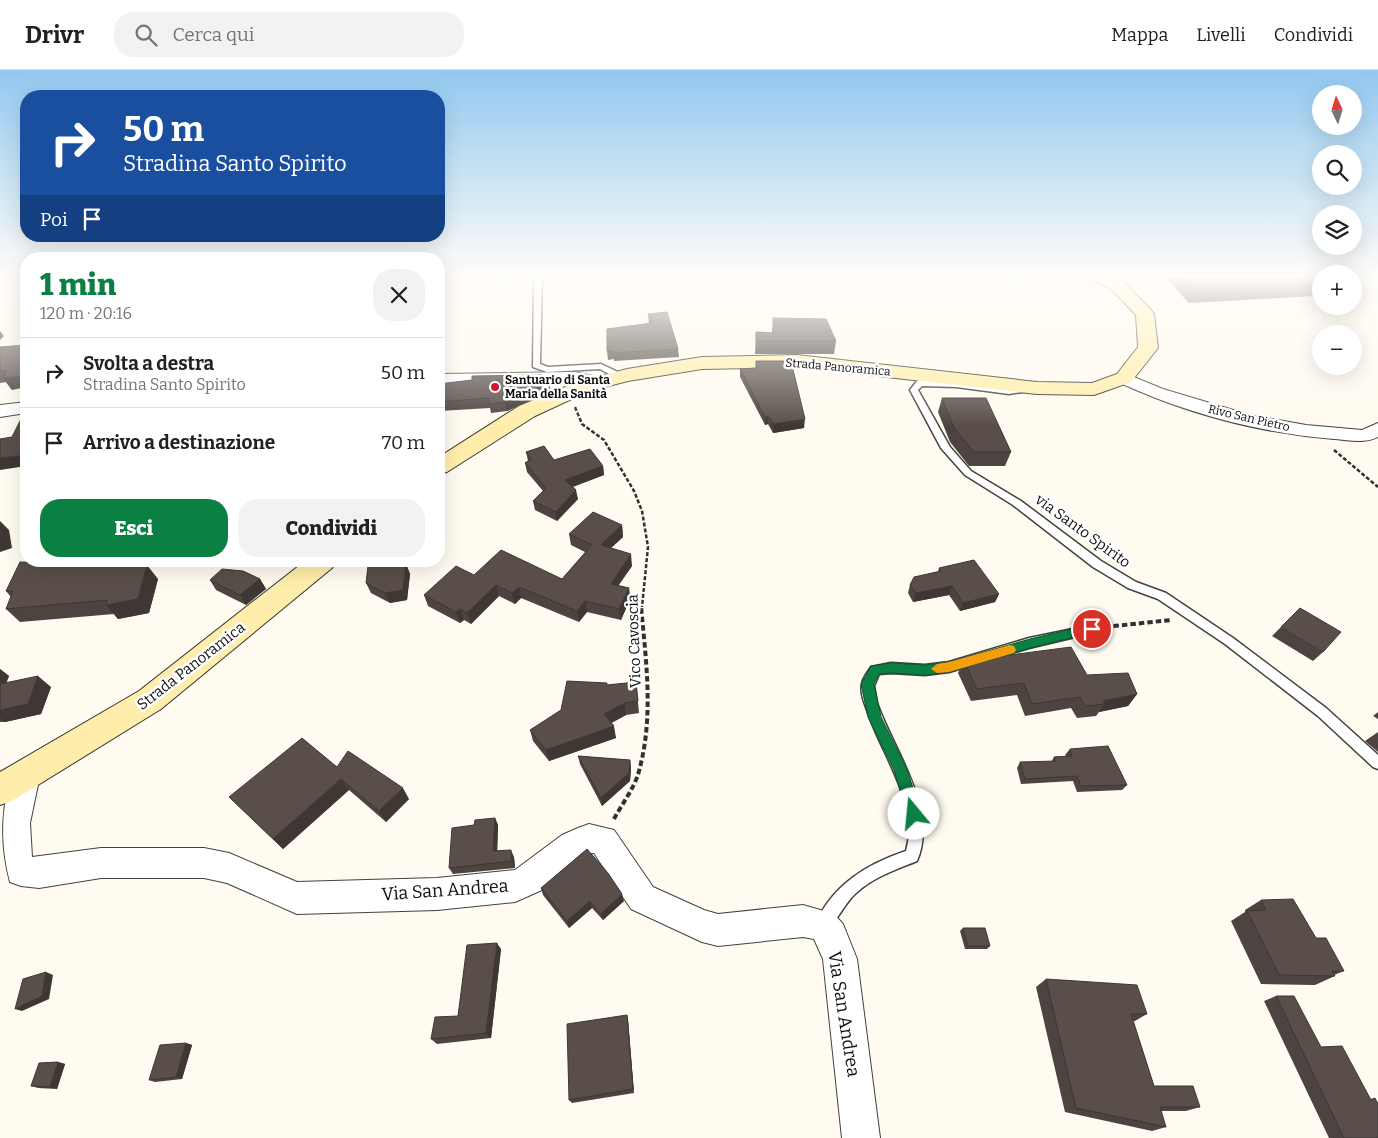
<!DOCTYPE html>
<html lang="it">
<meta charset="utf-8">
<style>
body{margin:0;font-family:Bitter,serif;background:#f2f2f2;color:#202124;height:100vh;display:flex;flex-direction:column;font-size:19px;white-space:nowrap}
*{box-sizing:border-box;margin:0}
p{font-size:16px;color:#757577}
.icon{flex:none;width:28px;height:28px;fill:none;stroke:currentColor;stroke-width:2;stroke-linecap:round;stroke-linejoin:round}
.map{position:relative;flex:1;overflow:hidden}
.sheet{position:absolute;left:20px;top:182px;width:425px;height:315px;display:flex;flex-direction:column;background:#fff;border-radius:20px;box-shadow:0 5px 20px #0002}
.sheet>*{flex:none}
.guide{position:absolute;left:20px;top:20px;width:425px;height:152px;border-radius:20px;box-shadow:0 5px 20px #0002;background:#1a4fa0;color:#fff;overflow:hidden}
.needle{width:32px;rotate:356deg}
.fabs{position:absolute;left:1312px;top:15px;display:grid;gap:10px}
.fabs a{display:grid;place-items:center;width:50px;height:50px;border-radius:50%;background:#fff;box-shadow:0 5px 20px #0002;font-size:25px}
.pin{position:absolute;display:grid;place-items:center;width:42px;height:42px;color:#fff;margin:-21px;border:2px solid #fff;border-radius:50%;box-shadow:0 1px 5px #0007}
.me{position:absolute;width:55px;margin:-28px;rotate:343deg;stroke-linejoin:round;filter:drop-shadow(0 0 4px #0008)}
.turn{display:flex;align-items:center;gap:18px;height:105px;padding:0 20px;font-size:22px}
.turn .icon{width:65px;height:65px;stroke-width:2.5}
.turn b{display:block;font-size:35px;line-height:42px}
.then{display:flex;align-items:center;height:48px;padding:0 20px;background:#0003;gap:10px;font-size:19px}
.round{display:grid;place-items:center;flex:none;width:52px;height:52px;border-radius:20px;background:#f2f2f2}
.head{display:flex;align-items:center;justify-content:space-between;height:85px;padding:0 20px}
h1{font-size:30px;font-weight:800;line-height:38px;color:#0b8043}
.action{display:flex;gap:10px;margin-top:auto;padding:10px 20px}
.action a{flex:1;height:58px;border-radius:20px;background:#0b8043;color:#fff;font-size:20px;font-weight:800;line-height:58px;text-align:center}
.action a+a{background:#f2f2f2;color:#202124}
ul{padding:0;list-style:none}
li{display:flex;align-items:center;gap:15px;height:70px;padding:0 20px;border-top:1px solid #e0e0e0}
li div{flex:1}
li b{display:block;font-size:19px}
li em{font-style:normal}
header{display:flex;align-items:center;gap:30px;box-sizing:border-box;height:70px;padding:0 25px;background:#fff;border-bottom:1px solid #e0e0e0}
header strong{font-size:24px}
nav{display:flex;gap:28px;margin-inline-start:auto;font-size:18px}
.search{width:350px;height:45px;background:#f2f2f2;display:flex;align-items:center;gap:12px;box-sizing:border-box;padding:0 18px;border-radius:20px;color:#757577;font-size:19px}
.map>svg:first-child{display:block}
</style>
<header>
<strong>Drivr</strong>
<div class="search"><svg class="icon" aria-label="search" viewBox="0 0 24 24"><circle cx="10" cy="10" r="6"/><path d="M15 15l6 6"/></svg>Cerca qui</div>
<nav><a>Mappa</a><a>Livelli</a><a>Condividi</a></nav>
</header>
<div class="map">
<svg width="1378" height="1068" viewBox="0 0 1378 1068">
<rect width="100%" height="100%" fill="#fffbf0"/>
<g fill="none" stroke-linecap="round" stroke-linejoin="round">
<g stroke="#424242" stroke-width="3">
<g id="service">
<path d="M 534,206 L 542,206 L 540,294 L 548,297 L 601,294 L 622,304 L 622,308 L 616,308 L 600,299 L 547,302 L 533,297 Z"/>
<path d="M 920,310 L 956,311 L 1009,318 L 1028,317 L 1028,321 L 1009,324 L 956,317 L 922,316 L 918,320 L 950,377 L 971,401 L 1021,431 L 1101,491 L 1136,512 L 1166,523 L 1233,568 L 1326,638 L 1378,685 L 1378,699 L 1373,697 L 1318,646 L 1225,574 L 1158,529 L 1128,518 L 1093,497 L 1013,435 L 965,405 L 941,378 L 910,320 L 917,311 Z"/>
<path d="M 1092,555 L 1096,556 L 1098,559 L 1096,562 L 1029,578 L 949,602 L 925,605 L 891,603 L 879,604 L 874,616 L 877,633 C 894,681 939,740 917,791 C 895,800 873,807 855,824 C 845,833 832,859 823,863 L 818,860 L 815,855 C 832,815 867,794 906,781 C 920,733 881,684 867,640 C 864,632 860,622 862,614 C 863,607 868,602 871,597 L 891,593 L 925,595 L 949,592 L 1029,568 Z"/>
</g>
</g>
<g stroke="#424242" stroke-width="2">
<g id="minor">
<path d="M 575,302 L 605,309 L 608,313 L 605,317 L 599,318 L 575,312 L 439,314 L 439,304 Z"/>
<path d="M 1124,303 L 1163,319 L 1250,345 L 1306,355 L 1362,360 L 1378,353 L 1378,367 C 1364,374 1349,370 1334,369 C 1260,363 1185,343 1118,312 L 1115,308 L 1118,304 Z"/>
<path d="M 26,332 L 26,343 L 0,347 L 0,335 Z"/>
<path d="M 26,692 L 36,696 L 40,705 L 30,753 L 32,787 L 101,778 L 204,778 L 229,783 L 297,812 L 437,808 L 515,800 L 562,765 L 578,758 L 589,754 L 614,760 L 653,817 L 704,840 L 718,844 L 803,835 L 834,844 L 843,854 L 857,889 L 880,1068 L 842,1068 L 823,889 L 814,869 L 803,867 L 718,876 L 702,872 L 631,839 L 594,783 L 590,783 L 542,820 L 515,832 L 437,840 L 297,844 L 227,813 L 204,808 L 101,808 L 39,818 L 21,816 L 10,812 C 0,775 0,732 16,696 Z"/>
</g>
</g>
<g stroke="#313131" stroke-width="2">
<g id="secondary">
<path d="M 1090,206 L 1113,206 L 1122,210 L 1151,240 L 1154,244 L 1158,278 L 1131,312 L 1094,325 L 1037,324 L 797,297 L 702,299 L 628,311 L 589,321 L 535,346 L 447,402 L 439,404 L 439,387 L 519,336 L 575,313 L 627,299 L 702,287 L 797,285 L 1037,312 L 1092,313 L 1117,304 L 1138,277 L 1136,245 L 1110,218 L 1092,210 Z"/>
<path d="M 305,491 L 336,491 L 332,498 L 161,639 L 12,731 L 0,735 L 0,702 L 139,621 Z"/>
</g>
</g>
<g stroke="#313131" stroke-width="2.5" stroke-dasharray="4 2" stroke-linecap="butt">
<path d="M 575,337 L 582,354 L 604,370 L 634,421 L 642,441 L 648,477 L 642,537"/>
<path d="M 1334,380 L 1378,417"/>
</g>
<g stroke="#313131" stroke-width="4" stroke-dasharray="5.5 3" stroke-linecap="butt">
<path d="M 1105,557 L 1171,550"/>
<path d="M 614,749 C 622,734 635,717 639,701 C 654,647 646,591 641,536"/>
</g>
<use href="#service" fill="#fff" fill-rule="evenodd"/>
<use href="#minor" fill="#fff" fill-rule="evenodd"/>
<use href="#secondary" fill="#ffeeab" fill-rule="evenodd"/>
</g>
<g fill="#4d4340">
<path d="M 1164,206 L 1310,206 L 1321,214 L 1321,216 L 1315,226 L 1189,233 Z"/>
<path d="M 648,244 L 678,279 L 679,287 L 614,291 L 614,289 L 608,290 L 607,281 L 649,254 Z"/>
<path d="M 773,248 L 836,271 L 834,284 L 755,284 L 756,262 L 772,263 Z"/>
<path d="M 0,277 L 12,320 L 6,312 L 0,313 Z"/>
<path d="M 756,291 L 804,358 L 773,363 L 768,354 L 765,355 L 740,307 L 740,299 L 756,298 Z"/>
<path d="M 439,314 L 551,321 L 507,341 L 491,343 L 490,338 L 439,341 Z"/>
<path d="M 942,328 L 1011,382 L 1005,396 L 969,396 L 950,372 L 938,342 Z"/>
<path d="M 526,382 L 554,390 L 603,396 L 604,405 L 573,417 L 578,429 L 557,451 L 535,440 L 533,431 L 543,421 L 527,402 L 525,393 L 528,391 Z"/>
<path d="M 622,455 L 623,467 L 611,478 L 632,496 L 618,515 L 629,518 L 630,529 L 621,550 L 587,542 L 579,552 L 521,528 L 515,534 L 499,526 L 471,554 L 464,550 L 460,553 L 428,536 L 424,525 L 474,505 L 562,509 L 585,482 L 571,475 L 569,464 Z"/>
<path d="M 406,494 L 410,504 L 407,530 L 390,533 L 371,523 L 366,513 Z"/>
<path d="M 939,498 L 999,524 L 995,532 L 960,541 L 949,525 L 913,532 L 908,523 L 910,515 L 938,502 Z"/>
<path d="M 158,509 L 149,543 L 118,549 L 114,544 L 20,552 L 6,539 L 11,527 L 6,521 Z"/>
<path d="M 260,509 L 266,519 L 246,535 L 216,520 L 210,510 Z"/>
<path d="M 1281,557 L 1323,582 L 1313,591 L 1272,566 Z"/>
<path d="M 964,591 L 1087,605 L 1137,624 L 1128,636 L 1099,642 L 1096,646 L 1077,648 L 1071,638 L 1025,646 L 1017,625 L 971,631 L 958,603 Z"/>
<path d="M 0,599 L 9,606 L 6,613 L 51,617 L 41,644 L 5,652 L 0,652 Z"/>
<path d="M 636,612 L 639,643 L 626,645 L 611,653 L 616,668 L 549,691 L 533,671 L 530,660 L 607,613 L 607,615 Z"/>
<path d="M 1378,642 L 1378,649 L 1373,646 Z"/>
<path d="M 1378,662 L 1378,682 L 1365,671 Z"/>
<path d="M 1070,679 L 1127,715 L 1122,720 L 1077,722 L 1073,711 L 1021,714 L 1017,698 L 1020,692 L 1051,692 L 1054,687 L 1066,686 L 1065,685 Z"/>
<path d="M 578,686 L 630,690 L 631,699 L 630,711 L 602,736 L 580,694 Z"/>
<path d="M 337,697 L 409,729 L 386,752 L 349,720 L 283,779 L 229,727 Z"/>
<path d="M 495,748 L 498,755 L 497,781 L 514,787 L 515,798 L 453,804 L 449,798 L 474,755 Z"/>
<path d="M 541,818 L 624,831 L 603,850 L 592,838 L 569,858 L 543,825 Z"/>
<path d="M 1261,830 L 1316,868 L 1344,901 L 1334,905 L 1335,906 L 1315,915 L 1261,914 L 1231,851 L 1245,842 L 1245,840 Z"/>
<path d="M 963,858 L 990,876 L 987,879 L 965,879 L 960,861 Z"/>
<path d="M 501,879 L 491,968 L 437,974 L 431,969 L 458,946 Z"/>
<path d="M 1046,909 L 1147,944 L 1135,951 L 1133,951 L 1154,1016 L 1200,1037 L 1186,1041 L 1161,1041 L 1166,1057 L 1152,1061 L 1065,1042 L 1036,917 Z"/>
<path d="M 1276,926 L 1321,977 L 1371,1029 L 1375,1028 L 1378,1068 L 1329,1068 L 1264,931 Z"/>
<path d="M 627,945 L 628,950 L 634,1023 L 572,1033 L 569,1030 Z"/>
<path d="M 186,973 L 192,975 L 182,1009 L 155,1012 L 149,1010 Z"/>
<path d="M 58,992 L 65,994 L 57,1019 L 38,1018 L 31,1016 Z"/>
</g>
<g fill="#3e3734">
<path d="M 0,261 L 4,266 L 0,270 Z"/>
<path d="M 26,305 L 26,317 L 12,320 L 3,308 Z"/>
<path d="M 549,311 L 551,321 L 507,341 L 505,332 Z"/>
<path d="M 768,346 L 768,354 L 765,355 L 765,347 Z"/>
<path d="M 805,349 L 804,358 L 773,363 L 774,354 Z"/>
<path d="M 26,385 L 26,396 L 0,400 L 0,388 Z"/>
<path d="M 603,396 L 604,405 L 566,419 L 565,410 Z"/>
<path d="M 576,420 L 578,429 L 557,451 L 556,442 Z"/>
<path d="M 0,451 L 9,460 L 12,478 L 0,482 Z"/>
<path d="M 622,455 L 623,467 L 602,486 L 601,475 Z"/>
<path d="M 631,484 L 632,496 L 612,525 L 611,514 Z"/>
<path d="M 406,494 L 410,504 L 407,530 L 390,533 L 385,523 Z"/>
<path d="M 147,495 L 158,509 L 149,543 L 118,549 L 106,535 Z"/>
<path d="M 260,509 L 266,519 L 246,535 L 240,525 Z"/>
<path d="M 496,515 L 499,526 L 471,554 L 467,543 Z"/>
<path d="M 952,516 L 949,525 L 913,532 L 916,523 Z"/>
<path d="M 519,517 L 521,528 L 515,534 L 512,523 Z"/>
<path d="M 629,518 L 630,529 L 621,550 L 619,539 Z"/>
<path d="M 999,524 L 995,532 L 960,541 L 963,533 Z"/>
<path d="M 585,531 L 587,542 L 579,552 L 577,541 Z"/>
<path d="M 460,539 L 464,550 L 460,553 L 456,542 Z"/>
<path d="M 0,599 L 9,606 L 1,627 L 0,627 Z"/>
<path d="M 38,606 L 51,617 L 41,644 L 5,652 L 0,648 L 0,640 Z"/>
<path d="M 1137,624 L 1128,636 L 1099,642 L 1105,634 L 1103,631 Z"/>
<path d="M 625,633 L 626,645 L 606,656 L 604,644 Z"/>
<path d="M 614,656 L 616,668 L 549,691 L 546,680 Z"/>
<path d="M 630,690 L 631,699 L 630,711 L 602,736 L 601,728 Z"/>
<path d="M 341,709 L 349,720 L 283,779 L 273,769 Z"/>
<path d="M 403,718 L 409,729 L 386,752 L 379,741 Z"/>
<path d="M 495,748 L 498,755 L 497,788 L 493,781 Z"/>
<path d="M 511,780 L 514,787 L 515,798 L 512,791 Z"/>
<path d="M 622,824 L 624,831 L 603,850 L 601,844 Z"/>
<path d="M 590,831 L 592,838 L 569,858 L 567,851 Z"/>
<path d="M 497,873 L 501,879 L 491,968 L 486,963 Z"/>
<path d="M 46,902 L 53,905 L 49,929 L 22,941 L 15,939 Z"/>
<path d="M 627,945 L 628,950 L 634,1023 L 633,1019 Z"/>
<path d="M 186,973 L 192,975 L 182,1009 L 176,1007 Z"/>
<path d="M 58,992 L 65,994 L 57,1019 L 50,1017 Z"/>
</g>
<g fill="#594e4a" stroke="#3e3734">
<path d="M 1180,206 L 1309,206 L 1321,215 L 1195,221 Z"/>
<path d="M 667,242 L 678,279 L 613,283 L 613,281 L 607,281 L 607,259 L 652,253 L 648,244 Z"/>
<path d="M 773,248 L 826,249 L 836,271 L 756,271 L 756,262 L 774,263 Z"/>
<path d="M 26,275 L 26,305 L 3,308 L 7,301 L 0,301 L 0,277 Z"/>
<path d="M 756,291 L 791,291 L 805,349 L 774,354 L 768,346 L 765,347 L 740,299 L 756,298 Z"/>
<path d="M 542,305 L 549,311 L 505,332 L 489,334 L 489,328 L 439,332 L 439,314 L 472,310 L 472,306 Z"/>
<path d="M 942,328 L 986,328 L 1011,382 L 974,382 L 954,358 Z"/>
<path d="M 26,339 L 26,385 L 0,388 L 0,369 L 12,367 Z"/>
<path d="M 544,376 L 554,390 L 590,379 L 603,396 L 565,410 L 576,420 L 556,442 L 533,431 L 546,418 L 525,393 L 531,389 L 526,382 Z"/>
<path d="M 593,442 L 622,455 L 601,475 L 631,484 L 611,514 L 629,518 L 619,539 L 585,531 L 577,541 L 519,517 L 512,523 L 496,515 L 467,543 L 460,539 L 456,542 L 424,525 L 456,496 L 474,505 L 501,480 L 562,509 L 592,475 L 569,464 Z"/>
<path d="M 974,490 L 999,524 L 963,533 L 952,516 L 916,523 L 910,515 L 914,507 L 941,501 L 939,498 Z"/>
<path d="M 20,492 L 147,495 L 138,529 L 106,535 L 107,530 L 6,539 L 13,521 L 6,521 Z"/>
<path d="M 406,494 L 403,520 L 385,523 L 366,513 L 368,496 Z"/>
<path d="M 222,499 L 243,501 L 260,509 L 240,525 L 210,510 Z"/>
<path d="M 1300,538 L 1341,562 L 1323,582 L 1281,557 Z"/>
<path d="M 1071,577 L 1087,605 L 1128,603 L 1137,624 L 1103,631 L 1105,634 L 1085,636 L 1080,627 L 1032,634 L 1024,613 L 977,619 L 964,591 Z"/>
<path d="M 38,606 L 28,634 L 0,640 L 0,614 Z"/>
<path d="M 567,611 L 607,613 L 607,615 L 636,612 L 638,631 L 625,633 L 604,644 L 614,656 L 546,680 L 530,660 L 561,640 Z"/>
<path d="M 302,668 L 337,697 L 348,681 L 403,718 L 379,741 L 341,709 L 273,769 L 229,727 Z"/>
<path d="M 1108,676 L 1127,715 L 1081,716 L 1077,706 L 1025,709 L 1020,692 L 1056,691 L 1054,687 L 1072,686 L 1070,679 Z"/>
<path d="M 578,686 L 630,690 L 629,703 L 601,728 Z"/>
<path d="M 495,748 L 493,781 L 511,780 L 512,791 L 449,798 L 452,758 L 474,755 L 475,750 Z"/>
<path d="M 587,779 L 608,803 L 622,824 L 601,844 L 590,831 L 567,851 L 541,818 Z"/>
<path d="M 1293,829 L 1316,868 L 1326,868 L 1344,901 L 1332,901 L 1335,906 L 1279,905 L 1247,841 L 1266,840 L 1261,830 Z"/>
<path d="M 963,858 L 985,858 L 990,876 L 968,876 Z"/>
<path d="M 497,873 L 486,963 L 431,969 L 435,947 L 458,946 L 467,875 Z"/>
<path d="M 46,902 L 42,926 L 15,939 L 23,909 Z"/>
<path d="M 1046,909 L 1137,915 L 1147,944 L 1131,944 L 1154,1016 L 1193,1016 L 1200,1037 L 1160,1037 L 1166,1057 L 1076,1038 Z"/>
<path d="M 1276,926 L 1294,926 L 1321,977 L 1342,976 L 1371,1030 L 1375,1028 L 1378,1034 L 1378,1068 L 1344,1068 Z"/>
<path d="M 627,945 L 633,1019 L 569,1030 L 567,954 Z"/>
<path d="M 186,973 L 176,1007 L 149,1010 L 160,975 Z"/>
<path d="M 58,992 L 50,1017 L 31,1016 L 39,993 Z"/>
</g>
<linearGradient id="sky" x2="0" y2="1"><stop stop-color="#91c8f0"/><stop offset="0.58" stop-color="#fffdf8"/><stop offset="1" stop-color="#fffdf8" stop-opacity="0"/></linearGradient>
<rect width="1378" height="356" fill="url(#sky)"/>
<path fill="#0b8043" stroke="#07532c" d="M 1092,554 L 1096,556 L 1096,562 L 1030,578 L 949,602 L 925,605 L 891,603 L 879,604 L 874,614 L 881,647 L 907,699 L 921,744 L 919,749 L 914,751 L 909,749 L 894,700 L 868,647 L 861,614 L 871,596 L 891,593 L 925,595 L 949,592 L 1030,569 Z"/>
<path fill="#f59e0b" d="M 1010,575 L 1014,576 L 1016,580 L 1014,583 L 949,602 L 937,603 L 931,599 L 937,594 L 949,592 Z"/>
<circle fill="#ce1831" stroke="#fff" stroke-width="2" cx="495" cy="317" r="5"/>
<g text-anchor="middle" stroke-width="5" stroke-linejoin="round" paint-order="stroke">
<g font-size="12" fill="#0f0f0f" stroke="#fff">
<text transform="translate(838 297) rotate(5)" y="4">Strada Panoramica</text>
<text transform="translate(1249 348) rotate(13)" y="4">Rivo San Pietro</text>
</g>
<g font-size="12" font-weight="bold" fill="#0f0f0f" stroke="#fff" text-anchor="start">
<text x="505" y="314">Santuario di Santa<tspan x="505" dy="14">Maria della Sanità</tspan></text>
</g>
<g font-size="15" fill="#0f0f0f" stroke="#fff">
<text transform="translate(1083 461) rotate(36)" y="5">via Santo Spirito</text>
<text transform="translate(634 571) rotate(-92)" y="5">Vico Cavoscia</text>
<text transform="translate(191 596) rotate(-38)" y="5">Strada Panoramica</text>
</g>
<g font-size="18" fill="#0f0f0f" stroke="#fff">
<text transform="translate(445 820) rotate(-4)" y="6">Via San Andrea</text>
<text transform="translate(844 944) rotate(81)" y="6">Via San Andrea</text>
</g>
</g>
</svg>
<div class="fabs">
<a><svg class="needle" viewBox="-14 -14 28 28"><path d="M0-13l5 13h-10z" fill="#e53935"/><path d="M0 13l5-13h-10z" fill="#757577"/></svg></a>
<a><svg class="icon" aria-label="search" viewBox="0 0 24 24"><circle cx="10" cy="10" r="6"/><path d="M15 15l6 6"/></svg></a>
<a><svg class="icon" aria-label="layers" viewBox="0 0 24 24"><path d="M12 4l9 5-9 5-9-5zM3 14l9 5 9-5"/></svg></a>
<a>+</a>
<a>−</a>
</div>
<div class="pin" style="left:1092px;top:559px;background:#d93025"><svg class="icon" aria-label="arrive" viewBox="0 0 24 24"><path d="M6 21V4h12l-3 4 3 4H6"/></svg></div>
<svg class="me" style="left:914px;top:744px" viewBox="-20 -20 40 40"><circle r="19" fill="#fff"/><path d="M0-13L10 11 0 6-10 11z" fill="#0b8043"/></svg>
<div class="guide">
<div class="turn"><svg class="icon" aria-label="right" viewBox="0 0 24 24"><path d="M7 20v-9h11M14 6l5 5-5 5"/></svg><div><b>50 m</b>Stradina Santo Spirito</div></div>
<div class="then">Poi<svg class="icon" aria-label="arrive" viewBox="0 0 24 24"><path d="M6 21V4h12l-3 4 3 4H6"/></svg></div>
</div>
<section class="sheet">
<div class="head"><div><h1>1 min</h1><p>120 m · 20:16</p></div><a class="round"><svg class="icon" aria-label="close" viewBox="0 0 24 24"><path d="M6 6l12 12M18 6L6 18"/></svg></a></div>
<ul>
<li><svg class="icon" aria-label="right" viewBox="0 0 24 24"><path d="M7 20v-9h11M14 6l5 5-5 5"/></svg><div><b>Svolta a destra</b><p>Stradina Santo Spirito</p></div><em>50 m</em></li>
<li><svg class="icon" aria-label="arrive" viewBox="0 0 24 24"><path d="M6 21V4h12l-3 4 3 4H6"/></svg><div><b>Arrivo a destinazione</b></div><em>70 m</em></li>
</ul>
<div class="action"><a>Esci</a><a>Condividi</a></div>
</section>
</div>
